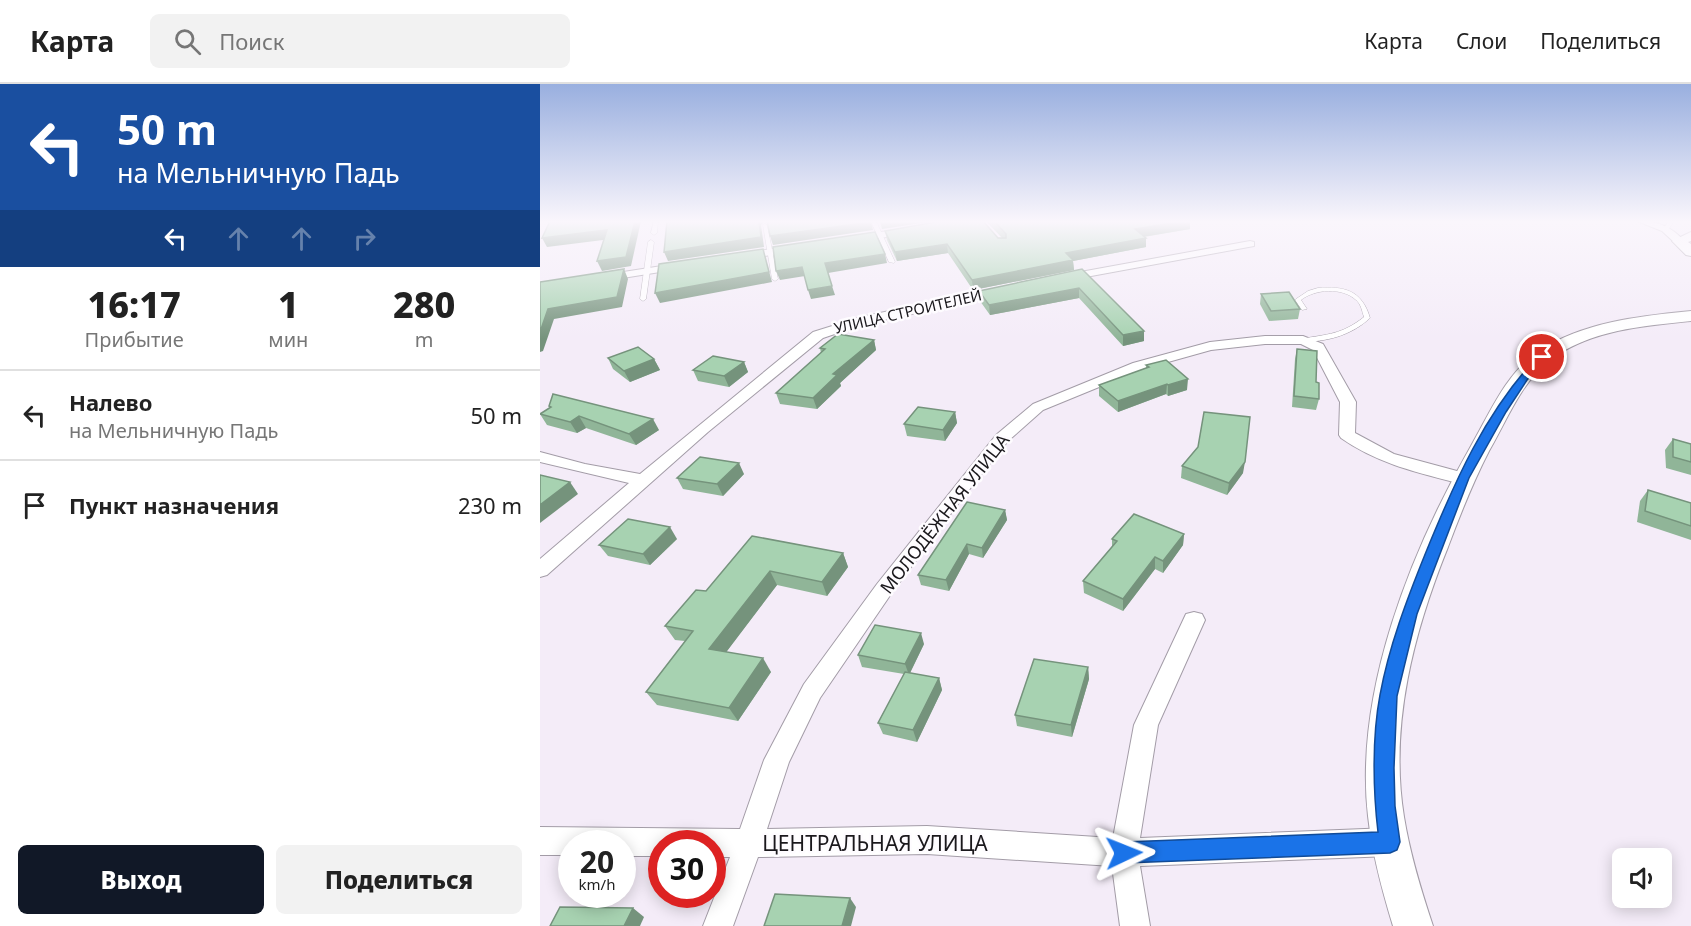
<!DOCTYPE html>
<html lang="ru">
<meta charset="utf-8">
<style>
body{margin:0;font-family:"Noto Sans",sans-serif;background:#f2f2f2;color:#222;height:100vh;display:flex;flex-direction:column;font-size:22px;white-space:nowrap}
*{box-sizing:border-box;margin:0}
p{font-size:20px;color:#767676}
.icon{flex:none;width:33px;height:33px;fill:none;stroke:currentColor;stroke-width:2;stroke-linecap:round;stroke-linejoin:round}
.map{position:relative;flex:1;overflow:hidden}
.panel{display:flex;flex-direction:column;background:#fff;width:540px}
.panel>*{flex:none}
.hud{background:#1a4fa0;color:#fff;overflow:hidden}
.buttons{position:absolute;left:1072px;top:764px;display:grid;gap:12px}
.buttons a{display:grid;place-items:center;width:60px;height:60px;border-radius:9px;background:#fff;box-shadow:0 3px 15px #0003;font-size:30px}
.speed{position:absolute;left:18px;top:746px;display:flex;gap:12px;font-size:30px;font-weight:700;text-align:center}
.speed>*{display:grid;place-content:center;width:78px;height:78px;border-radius:50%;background:#fff;box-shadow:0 3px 15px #0003;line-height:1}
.speed small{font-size:15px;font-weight:400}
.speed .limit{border:9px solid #d22;background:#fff;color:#111}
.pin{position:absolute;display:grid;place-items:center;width:51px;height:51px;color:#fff;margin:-26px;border:3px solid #fff;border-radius:50%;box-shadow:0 2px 6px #0007}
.me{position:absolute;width:66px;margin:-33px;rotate:88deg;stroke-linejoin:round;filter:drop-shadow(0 0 4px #0008)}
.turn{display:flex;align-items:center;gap:21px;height:126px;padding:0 18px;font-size:27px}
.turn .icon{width:78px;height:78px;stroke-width:2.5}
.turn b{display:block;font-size:42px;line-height:51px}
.lanes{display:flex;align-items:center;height:57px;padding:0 18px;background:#0003;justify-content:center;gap:30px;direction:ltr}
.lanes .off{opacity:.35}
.eta{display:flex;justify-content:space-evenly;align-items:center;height:102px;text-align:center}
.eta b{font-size:36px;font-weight:800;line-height:42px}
.primary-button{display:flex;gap:12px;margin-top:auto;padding:12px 18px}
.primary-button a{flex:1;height:69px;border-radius:9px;background:#111827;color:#fff;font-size:24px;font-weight:800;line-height:69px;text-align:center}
.primary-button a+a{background:#f2f2f2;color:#222}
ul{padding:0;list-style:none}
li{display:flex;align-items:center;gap:18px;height:90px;padding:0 18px;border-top:2px solid #e0e0e0}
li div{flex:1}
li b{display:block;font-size:22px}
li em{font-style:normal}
header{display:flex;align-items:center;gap:36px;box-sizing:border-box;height:84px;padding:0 30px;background:#fff;border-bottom:2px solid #e0e0e0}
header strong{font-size:28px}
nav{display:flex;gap:33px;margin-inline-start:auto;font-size:21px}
.search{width:420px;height:54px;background:#f2f2f2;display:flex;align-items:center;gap:15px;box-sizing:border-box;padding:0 21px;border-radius:9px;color:#767676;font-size:22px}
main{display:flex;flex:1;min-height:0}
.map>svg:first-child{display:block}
</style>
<header>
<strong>Карта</strong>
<div class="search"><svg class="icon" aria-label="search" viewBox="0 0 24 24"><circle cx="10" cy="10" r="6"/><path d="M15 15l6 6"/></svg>Поиск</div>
<nav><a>Карта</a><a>Слои</a><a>Поделиться</a></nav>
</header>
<main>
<section class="panel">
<div class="hud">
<div class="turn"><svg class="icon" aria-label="left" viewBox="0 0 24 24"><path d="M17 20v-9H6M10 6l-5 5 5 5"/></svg><div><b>50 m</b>на Мельничную Падь</div></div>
<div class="lanes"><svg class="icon" aria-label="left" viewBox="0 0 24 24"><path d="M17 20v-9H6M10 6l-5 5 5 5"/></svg><svg class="icon off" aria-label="ahead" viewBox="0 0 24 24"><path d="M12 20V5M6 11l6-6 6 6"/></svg><svg class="icon off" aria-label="ahead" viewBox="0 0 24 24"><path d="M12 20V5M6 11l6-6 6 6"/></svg><svg class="icon off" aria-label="right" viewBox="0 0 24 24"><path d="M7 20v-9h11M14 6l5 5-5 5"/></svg></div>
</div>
<div class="eta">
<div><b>16:17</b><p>Прибытие</p></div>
<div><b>1</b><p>мин</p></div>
<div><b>280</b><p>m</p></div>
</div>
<ul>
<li><svg class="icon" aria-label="left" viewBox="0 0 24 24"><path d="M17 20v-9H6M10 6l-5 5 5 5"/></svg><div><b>Налево</b><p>на Мельничную Падь</p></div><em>50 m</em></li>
<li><svg class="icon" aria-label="arrive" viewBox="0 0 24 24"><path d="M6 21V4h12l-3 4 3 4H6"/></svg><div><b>Пункт назначения</b></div><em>230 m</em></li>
</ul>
<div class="primary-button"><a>Выход</a><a>Поделиться</a></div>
</section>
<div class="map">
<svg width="1151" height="842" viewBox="0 0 1151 842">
<rect width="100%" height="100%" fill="#f4ecf8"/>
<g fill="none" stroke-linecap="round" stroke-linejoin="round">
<g stroke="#a39ca7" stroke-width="1">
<g id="service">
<path d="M 114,137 L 118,137 L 117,149 L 114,151 L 111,149 Z"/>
<path d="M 331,137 L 336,137 L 355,178 L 354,179 L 349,178 Z"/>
<path d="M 1129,137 L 1134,137 L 1128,146 L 1124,146 L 1123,145 Z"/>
<path d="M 225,140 L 227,141 L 238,195 L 235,197 L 232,195 L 223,141 Z"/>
<path d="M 111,156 L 114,158 L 106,215 L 103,217 L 100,215 L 108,158 Z"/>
<path d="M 778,204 C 804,202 822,206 830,234 C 812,251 785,259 761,257 L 761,255 C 788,250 801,251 824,233 C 822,227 821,220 816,216 C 802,203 775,205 761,216 L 767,225 L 762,226 L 755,216 L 756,215 L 768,207 Z"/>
</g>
</g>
<g stroke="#a39ca7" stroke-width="2">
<g id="minor">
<path d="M 1097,137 C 1117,137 1131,142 1144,157 L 1135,159 L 1122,147 Z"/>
<path d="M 369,144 L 373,145 L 373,149 L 313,158 L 308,155 L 313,152 Z"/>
<path d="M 710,157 L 714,158 L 714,162 L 524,197 L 518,194 L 524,191 Z"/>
<path d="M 256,161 L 260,162 L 260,166 L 201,176 L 196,173 L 201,170 Z"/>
<path d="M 141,179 L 145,180 L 145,184 L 64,197 L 58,194 L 64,191 Z"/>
<path d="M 462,203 L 466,204 L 466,210 L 324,240 L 283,254 L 168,348 L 7,491 L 0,493 L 0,475 L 89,399 L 0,378 L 0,368 L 45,380 L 100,390 L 273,248 L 321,233 Z"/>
<path d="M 725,252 L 763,252 L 783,260 L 816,318 L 815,349 L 854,370 L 928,390 L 931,394 L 928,398 L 922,400 C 879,389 838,380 801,354 L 799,351 L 800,318 L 773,266 L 761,260 L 725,260 L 671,266 L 603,285 L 503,326 L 468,357 L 421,416 L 351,510 L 280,614 L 249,678 L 227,745 L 387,742 L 573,754 L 594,641 L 646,530 L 654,528 L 662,530 L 665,536 L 618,641 L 600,754 L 850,744 L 860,748 L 864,758 L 860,768 L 850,772 L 600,782 L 610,842 L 580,842 L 572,782 L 387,770 L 218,773 L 193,842 L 163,842 L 190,773 L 172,773 L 172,759 L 122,759 L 122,772 L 82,772 L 82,759 L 32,759 L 32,771 L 0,771 L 0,743 L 200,745 L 224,676 L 264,600 L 337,500 L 456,351 L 493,320 L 593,279 L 670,258 Z"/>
</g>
</g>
<g stroke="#a39ca7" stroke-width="2">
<g id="tertiary">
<path d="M 1151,148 L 1151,157 L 1148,158 L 1151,160 L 1151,172 L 1146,171 L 1132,157 Z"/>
<path d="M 1151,227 L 1151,237 C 1103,242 1048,246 1009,277 C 980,300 967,336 949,367 C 933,398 920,431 908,463 C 874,547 849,641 864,733 C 870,770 881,806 893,842 L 853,842 C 842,806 832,769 828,732 C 814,608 871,467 931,362 C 950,329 966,289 999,267 C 1043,238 1100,232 1151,227 Z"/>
</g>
</g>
<use href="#service" fill="#fff" fill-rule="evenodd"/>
<use href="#minor" fill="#fff" fill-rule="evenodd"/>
<use href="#tertiary" fill="#fff" fill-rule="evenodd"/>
</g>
<g fill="#90b598">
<path d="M 446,137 L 650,137 L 650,145 L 604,153 L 606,163 L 533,177 L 534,186 L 433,206 L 408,169 L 357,177 L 347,156 L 345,147 L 462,154 Z"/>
<path d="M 542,185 L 604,257 L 583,262 L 539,214 L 450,231 L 440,217 L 439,207 Z"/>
<path d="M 721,210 L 760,225 L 758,235 L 729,237 L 720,220 Z"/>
<path d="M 334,256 L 336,266 L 300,299 L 301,302 L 277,325 L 240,320 L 236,309 L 281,269 L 280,264 Z"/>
<path d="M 757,265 L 776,298 L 779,315 L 776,326 L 752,323 L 755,275 Z"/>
<path d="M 68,274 L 114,275 L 120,286 L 90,298 L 73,285 Z"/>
<path d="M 204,278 L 208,288 L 189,303 L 158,297 L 153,286 Z"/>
<path d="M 606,281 L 647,306 L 628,312 L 626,310 L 578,328 L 559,312 L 559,301 L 606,284 Z"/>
<path d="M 9,322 L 119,346 L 96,361 L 46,344 L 37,349 L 7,341 L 0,330 L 10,324 Z"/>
<path d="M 415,328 L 417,339 L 405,357 L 367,352 L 364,340 Z"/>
<path d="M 1133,355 L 1151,360 L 1151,358 L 1151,391 L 1126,384 L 1125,366 Z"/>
<path d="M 658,363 L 703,389 L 687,411 L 641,394 L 642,382 Z"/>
<path d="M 204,390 L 183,412 L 143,405 L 137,394 Z"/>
<path d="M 1108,406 L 1151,419 L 1151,456 L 1097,438 L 1100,417 Z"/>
<path d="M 465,426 L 467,436 L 443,474 L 429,470 L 409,507 L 381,501 L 378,491 Z"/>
<path d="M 644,450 L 643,461 L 623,489 L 615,485 L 583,527 L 544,509 L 543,497 L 572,463 L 572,455 Z"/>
<path d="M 212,452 L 303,469 L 308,483 L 287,512 L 237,501 L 186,568 L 231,588 L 198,637 L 117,621 L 106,608 L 145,557 L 135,556 L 125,542 L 166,507 Z"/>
<path d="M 137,455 L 110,481 L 68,472 L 59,461 Z"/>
<path d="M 384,560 L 370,589 L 399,594 L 402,606 L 377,658 L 343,650 L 338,639 L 364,590 L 322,583 L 318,571 Z"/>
<path d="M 548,583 L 549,595 L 532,653 L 477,642 L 475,631 Z"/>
</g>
<g fill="#75937c">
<path d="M 95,137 L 101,137 L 91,182 L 62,187 L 57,177 Z"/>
<path d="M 219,137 L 224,138 L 221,141 L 224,163 L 128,177 L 124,168 Z"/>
<path d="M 340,137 L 395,137 L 342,145 Z"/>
<path d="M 645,137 L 650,137 L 650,145 L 595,154 L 595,145 Z"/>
<path d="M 331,138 L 333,146 L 233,161 L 230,152 Z"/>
<path d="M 67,146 L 71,155 L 7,163 L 2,154 Z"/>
<path d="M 606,154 L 606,163 L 533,177 L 534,186 L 433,206 L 432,196 L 526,169 Z"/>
<path d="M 407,160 L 408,169 L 357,177 L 355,168 Z"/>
<path d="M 223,165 L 232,198 L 120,219 L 115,209 Z"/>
<path d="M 345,170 L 347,179 L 288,189 L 285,179 Z"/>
<path d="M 262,183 L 265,192 L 240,196 L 236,187 Z"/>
<path d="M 84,185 L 88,195 L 82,223 L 14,235 L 3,267 L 0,268 L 0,248 L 8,225 Z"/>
<path d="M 292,202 L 295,211 L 271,215 L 268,206 Z"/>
<path d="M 539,204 L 539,214 L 450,231 L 449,221 Z"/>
<path d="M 604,247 L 604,257 L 583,262 L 583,251 Z"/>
<path d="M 334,256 L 336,266 L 300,299 L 301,302 L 277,325 L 273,314 L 293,290 Z"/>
<path d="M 114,275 L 120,286 L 90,298 L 84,287 Z"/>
<path d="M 204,278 L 208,288 L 189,303 L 184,292 Z"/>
<path d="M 648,295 L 647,306 L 628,312 L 628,301 Z"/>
<path d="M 627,300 L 626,310 L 578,328 L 578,317 Z"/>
<path d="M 415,328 L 417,339 L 405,357 L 403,346 Z"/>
<path d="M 39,332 L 46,344 L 37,349 L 30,338 Z"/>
<path d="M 113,335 L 119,346 L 96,361 L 89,350 Z"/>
<path d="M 705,378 L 703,389 L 687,411 L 689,399 Z"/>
<path d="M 199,379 L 204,390 L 183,412 L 177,400 Z"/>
<path d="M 30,398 L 38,410 L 0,439 L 0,421 Z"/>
<path d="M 465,426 L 467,436 L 443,474 L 442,464 Z"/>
<path d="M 130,443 L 137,455 L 110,481 L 103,470 Z"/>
<path d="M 644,450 L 643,461 L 623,489 L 623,477 Z"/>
<path d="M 427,460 L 429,470 L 409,507 L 406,496 Z"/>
<path d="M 303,469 L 308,483 L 287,512 L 282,498 Z"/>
<path d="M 615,473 L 615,485 L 583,527 L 583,515 Z"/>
<path d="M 230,487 L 237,501 L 178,579 L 169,565 Z"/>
<path d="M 381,549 L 384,560 L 369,591 L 365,580 Z"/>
<path d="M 223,574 L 231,588 L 198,637 L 189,624 Z"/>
<path d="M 548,583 L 549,595 L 532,653 L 531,641 Z"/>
<path d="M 399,594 L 402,606 L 377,658 L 373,646 Z"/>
<path d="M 310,814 L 316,823 L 311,842 L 302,842 Z"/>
<path d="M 93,824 L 104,833 L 100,842 L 84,842 Z"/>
</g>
<g fill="#a7d2b1" stroke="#75937c" stroke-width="1.5">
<path d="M 10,137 L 95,137 L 86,173 L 57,177 L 67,146 L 2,154 Z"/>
<path d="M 127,137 L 219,137 L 221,153 L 124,168 Z"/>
<path d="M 227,137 L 330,137 L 331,138 L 230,152 Z"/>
<path d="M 401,137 L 443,137 L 458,154 L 466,154 L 466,150 L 454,137 L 645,137 L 595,145 L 606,154 L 526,169 L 533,176 L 432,196 L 407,160 L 355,168 L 345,147 Z"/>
<path d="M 335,148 L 345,170 L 285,179 L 292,202 L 268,206 L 262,183 L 236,187 L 233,163 Z"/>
<path d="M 223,165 L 229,188 L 115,209 L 119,180 Z"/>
<path d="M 84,185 L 77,213 L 8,225 L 0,248 L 0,198 Z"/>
<path d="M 542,185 L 604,247 L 583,251 L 539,204 L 449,221 L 439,207 Z"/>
<path d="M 749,208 L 760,225 L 731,227 L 721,210 Z"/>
<path d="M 298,250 L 334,256 L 293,290 L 297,291 L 273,314 L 236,309 L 285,265 L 280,264 Z"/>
<path d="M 98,263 L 114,275 L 84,287 L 68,274 Z"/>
<path d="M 757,265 L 777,267 L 776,298 L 779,299 L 779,315 L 754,312 Z"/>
<path d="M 173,272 L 204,278 L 184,292 L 153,286 Z"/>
<path d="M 626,276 L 648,295 L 628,301 L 627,300 L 578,317 L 559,301 L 609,283 L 606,281 Z"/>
<path d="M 13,310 L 113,335 L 89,350 L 39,332 L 30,338 L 0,330 L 11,323 L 9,322 Z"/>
<path d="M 378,323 L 415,328 L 403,346 L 364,340 Z"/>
<path d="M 664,328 L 710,333 L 705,378 L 689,399 L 642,382 L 658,363 Z"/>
<path d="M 1133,355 L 1151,360 L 1151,378 L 1133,373 Z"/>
<path d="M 160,373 L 199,379 L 177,400 L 137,394 Z"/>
<path d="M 0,391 L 30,398 L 0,421 Z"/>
<path d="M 1108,406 L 1151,419 L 1151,442 L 1105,427 Z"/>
<path d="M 427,418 L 465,426 L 442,464 L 427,460 L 406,496 L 378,491 Z"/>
<path d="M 594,430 L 644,450 L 623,477 L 615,473 L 583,515 L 543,497 L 577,457 L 572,455 Z"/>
<path d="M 88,435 L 130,443 L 103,470 L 59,461 Z"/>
<path d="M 212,452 L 303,469 L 282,498 L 230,487 L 169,565 L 223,574 L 189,624 L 106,608 L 153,547 L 125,542 L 156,506 L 166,507 Z"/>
<path d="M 335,541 L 381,549 L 365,580 L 318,571 Z"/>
<path d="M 494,575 L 548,583 L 531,641 L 475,631 Z"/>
<path d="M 365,588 L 399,594 L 373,646 L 338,639 Z"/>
<path d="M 235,810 L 310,814 L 302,842 L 224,842 Z"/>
<path d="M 20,823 L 93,824 L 84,842 L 10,842 Z"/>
</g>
<linearGradient id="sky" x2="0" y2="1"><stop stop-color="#99afdf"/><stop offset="0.54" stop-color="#faf6fc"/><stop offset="1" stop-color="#faf6fc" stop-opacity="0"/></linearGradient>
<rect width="1151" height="255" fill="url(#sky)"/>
<path fill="#1a73e8" stroke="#114b97" stroke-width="1.5" d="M 1002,270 L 1008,273 L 987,296 L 966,328 L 929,394 L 877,530 L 857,612 L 854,684 L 855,722 L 860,758 L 857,766 L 850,769 L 584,779 L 577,776 L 574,769 L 577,761 L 584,758 L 838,748 C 833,706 832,653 840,611 C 849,562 867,515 886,468 C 915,397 945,328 999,271 Z"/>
<g text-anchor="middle" stroke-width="5" stroke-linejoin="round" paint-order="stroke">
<g font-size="15" fill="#1a181c" stroke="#fefcff">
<text transform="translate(368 228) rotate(-13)" y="5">УЛИЦА СТРОИТЕЛЕЙ</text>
</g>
<g font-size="18" fill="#1a181c" stroke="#fefcff">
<text transform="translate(405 430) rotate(-52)" y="6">МОЛОДЁЖНАЯ УЛИЦА</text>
</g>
<g font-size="21" fill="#1a181c" stroke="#fefcff">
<text x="335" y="767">ЦЕНТРАЛЬНАЯ УЛИЦА</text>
</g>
</g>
</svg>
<div class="buttons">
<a><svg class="icon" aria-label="sound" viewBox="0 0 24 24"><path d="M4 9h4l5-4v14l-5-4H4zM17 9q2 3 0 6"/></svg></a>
</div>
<div class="speed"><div>20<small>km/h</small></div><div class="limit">30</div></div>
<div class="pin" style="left:1002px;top:273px;background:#d93025"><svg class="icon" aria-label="arrive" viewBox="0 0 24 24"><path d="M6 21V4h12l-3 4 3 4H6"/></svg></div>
<svg class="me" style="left:584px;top:769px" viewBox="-20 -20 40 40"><path d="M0-17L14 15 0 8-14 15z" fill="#1a73e8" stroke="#fff" stroke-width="4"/></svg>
</div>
</main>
